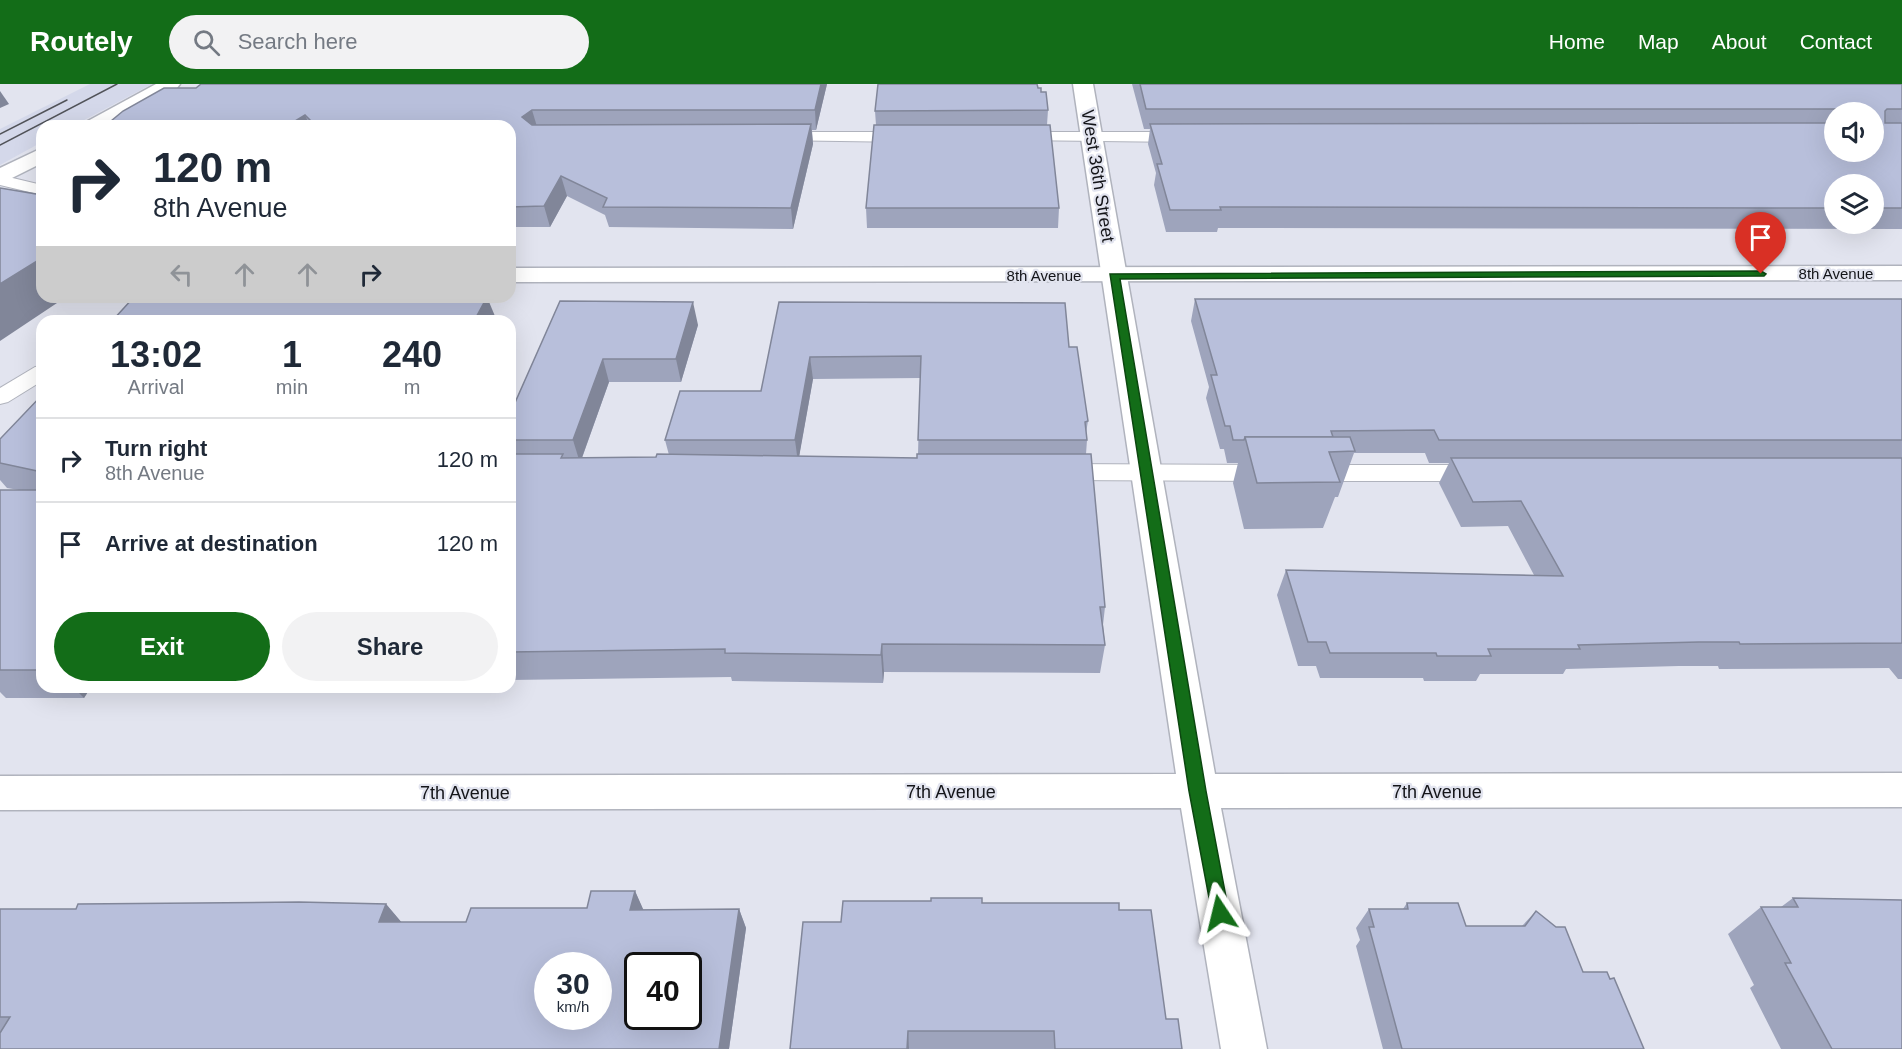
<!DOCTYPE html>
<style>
body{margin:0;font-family:Helvetica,sans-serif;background:#f2f2f3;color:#1f2937;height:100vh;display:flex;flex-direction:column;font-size:22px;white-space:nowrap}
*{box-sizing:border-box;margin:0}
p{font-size:20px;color:#747a83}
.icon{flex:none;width:33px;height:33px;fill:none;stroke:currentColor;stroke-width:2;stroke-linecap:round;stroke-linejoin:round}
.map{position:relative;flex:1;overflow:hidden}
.details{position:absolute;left:36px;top:231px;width:480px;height:378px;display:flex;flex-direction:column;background:#fff;border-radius:18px;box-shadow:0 6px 24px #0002}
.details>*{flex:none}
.banner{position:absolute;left:36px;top:36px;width:480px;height:183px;border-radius:18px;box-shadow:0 6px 24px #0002;background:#fff;color:#1f2937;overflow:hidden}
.fabs{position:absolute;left:1824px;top:18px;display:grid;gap:12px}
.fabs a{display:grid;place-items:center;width:60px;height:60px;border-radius:50%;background:#fff;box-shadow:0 6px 24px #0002;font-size:30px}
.speed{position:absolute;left:534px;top:868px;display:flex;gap:12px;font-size:30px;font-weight:700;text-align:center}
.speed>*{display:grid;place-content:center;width:78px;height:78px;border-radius:50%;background:#fff;box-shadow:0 6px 24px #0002;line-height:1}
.speed small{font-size:15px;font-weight:400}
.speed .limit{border:3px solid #111;border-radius:9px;background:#fff;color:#111}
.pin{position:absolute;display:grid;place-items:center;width:51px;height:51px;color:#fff;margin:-62px -26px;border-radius:50% 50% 50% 0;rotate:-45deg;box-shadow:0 0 6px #0007}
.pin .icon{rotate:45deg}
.me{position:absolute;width:66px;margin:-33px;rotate:350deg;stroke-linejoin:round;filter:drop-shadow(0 0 4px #0008)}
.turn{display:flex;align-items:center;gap:21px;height:126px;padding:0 18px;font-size:27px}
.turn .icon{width:78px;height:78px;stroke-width:2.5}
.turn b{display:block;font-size:42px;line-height:51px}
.lanes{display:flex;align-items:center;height:57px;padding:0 18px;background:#0003;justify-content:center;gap:30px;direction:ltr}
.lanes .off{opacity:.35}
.eta{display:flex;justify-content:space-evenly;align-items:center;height:102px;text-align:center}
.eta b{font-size:36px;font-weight:600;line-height:42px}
.button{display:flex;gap:12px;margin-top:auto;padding:12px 18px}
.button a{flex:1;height:69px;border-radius:36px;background:#136d18;color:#fff;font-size:24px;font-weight:600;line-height:69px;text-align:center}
.button a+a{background:#f2f2f3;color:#1f2937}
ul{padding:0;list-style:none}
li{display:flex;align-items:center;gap:18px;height:84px;padding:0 18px;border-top:2px solid #e0e1e3}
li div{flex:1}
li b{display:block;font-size:22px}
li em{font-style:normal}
header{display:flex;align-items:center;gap:36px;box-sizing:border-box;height:84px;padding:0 30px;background:#136d18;color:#fff}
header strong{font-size:28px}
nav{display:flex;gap:33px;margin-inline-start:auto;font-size:21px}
.search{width:420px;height:54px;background:#f2f2f3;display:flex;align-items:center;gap:15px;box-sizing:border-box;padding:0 21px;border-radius:33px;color:#747a83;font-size:22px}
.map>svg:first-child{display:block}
</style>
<header>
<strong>Routely</strong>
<div class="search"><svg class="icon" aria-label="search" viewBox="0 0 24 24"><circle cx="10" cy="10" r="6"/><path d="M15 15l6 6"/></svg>Search here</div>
<nav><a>Home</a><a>Map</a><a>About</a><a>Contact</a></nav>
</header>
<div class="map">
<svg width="1902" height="965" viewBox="0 0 1902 965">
<rect width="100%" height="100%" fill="#e2e4ef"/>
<path fill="#d4d8ea" d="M 90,0 L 152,0 L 73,42 L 42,42 L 42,58 L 0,81 L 0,45 Z"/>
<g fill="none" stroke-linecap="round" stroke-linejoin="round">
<g stroke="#b0b3bd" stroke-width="2">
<g id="lane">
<path d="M 779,48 L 907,48 L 915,53 L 907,58 L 773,56 L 771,53 Z"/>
<path d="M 1019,48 L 1183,48 L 1191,53 L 1183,58 L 1013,56 L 1011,53 Z"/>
<path d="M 0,91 L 42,101 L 42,111 L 0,101 Z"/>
<path d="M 42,282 L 42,297 L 8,318 L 0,320 L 0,304 L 35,283 Z"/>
<path d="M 1059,380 L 1269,381 L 1277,383 L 1281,389 L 1277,395 L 1269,397 L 1059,396 L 1051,394 L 1047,388 L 1051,382 Z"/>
<path d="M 1314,381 L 1479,381 L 1487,383 L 1491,389 L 1487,395 L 1479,397 L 1314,397 L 1306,395 L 1302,389 L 1306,383 Z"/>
</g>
</g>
<g stroke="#b0b3bd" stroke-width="3">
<path id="street" d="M 1902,182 L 1902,196 L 510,198 L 510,184 Z"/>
</g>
<g stroke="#b0b3bd" stroke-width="3">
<g id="secondary">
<path d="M 156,0 L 180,0 L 177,4 L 108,42 L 83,42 L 86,38 Z"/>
<path d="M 1073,0 L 1093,0 L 1215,690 L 1902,689 L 1902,723 L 1221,724 L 1267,965 L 1221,965 L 1181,724 L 0,726 L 0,692 L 1176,690 Z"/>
<path d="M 42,64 L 42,79 L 0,100 L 0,84 Z"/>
</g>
</g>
<use href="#lane" fill="#fff" fill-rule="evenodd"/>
<use href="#street" fill="#fff" fill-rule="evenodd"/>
<use href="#secondary" fill="#fff" fill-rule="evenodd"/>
<g stroke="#515359" stroke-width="1.5">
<path d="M 0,50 L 67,16"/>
<path d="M 0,61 L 117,0"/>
</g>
</g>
<g fill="#9ea4bc" fill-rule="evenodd">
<path d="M 201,0 L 827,0 L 816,46 L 812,46 L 813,60 L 793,145 L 609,143 L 605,131 L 567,112 L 550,143 L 510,143 L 510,42 L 105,42 L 196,4 Z"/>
<path d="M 1132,0 L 1902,0 L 1902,145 L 1218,144 L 1217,148 L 1166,148 L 1154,101 L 1156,89 L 1148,60 L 1150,45 L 1144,45 ZM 1834,28 L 1874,28 L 1834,68 ZM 1834,100 L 1874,100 L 1874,140 L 1834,140 Z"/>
<path d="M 1038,4 L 1041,8 L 1048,26 L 1047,41 L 1059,124 L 1058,144 L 867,144 L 866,124 L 876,41 L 875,27 Z"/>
<path d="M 1195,215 L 1902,215 L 1902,595 L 1898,595 L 1889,584 L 1719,585 L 1718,582 L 1679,582 L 1566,585 L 1563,590 L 1480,590 L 1476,597 L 1424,597 L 1423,594 L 1320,594 L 1316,582 L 1298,582 L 1277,511 L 1286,486 L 1534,491 L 1508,442 L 1461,443 L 1439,399 L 1449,379 L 1429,379 L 1425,369 L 1354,369 L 1338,413 L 1335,413 L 1323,444 L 1244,445 L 1233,399 L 1238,379 L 1227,379 L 1224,365 L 1220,365 L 1206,314 L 1209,303 L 1191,237 Z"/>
<path d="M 560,217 L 698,241 L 681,298 L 609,298 L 582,374 L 656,373 L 669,371 L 665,356 L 761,307 L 779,218 L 1069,263 L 1088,337 L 1086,349 L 1087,356 L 1086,370 L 1105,523 L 1103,541 L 1105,561 L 1100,589 L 884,588 L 883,599 L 732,597 L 731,593 L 510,596 L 510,330 ZM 920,294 L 918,370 L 917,374 L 799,372 L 813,295 Z"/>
<path d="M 42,311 L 42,603 L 91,603 L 84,614 L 6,614 L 0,608 L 0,406 L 19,406 L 7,404 L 0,396 L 0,355 Z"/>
<path d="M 635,807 L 643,826 L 739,825 L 746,844 L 729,965 L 0,965 L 0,825 L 76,825 L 386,820 L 401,838 L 466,838 L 587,824 Z"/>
<path d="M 1793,814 L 1902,965 L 1781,965 L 1750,904 L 1754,901 L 1728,850 L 1761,823 L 1781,823 Z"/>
<path d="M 982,819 L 1119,826 L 1166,935 L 1182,965 L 790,965 L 841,838 Z"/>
<path d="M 1407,819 L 1466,842 L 1522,842 L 1536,827 L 1644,965 L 1383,965 L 1356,862 L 1360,856 L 1356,844 L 1369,825 L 1403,825 Z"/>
</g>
<g fill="#818699">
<path d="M 821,0 L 827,0 L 816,46 L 815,26 Z"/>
<path d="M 0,7 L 9,20 L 0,24 Z"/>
<path d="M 532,26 L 538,46 L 522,33 Z"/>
<path d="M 305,31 L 310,42 L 287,42 Z"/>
<path d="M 811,40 L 813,60 L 793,145 L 791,124 Z"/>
<path d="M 561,92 L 567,112 L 550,143 L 544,122 Z"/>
<path d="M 42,174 L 42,213 L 66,213 L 0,257 L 0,200 Z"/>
<path d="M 487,213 L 497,237 L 474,237 Z"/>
<path d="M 693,218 L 698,241 L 681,298 L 676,275 Z"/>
<path d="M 810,273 L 813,295 L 798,379 L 795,356 Z"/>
<path d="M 603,275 L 609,298 L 580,379 L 573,356 Z"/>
<path d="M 882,560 L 884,588 L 883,599 L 881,571 Z"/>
<path d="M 73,603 L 91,603 L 84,614 Z"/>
<path d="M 635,807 L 644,827 L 630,826 Z"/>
<path d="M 386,820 L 403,840 L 379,838 Z"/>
<path d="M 739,825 L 746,844 L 729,965 L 719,965 Z"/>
<path d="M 908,947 L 909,965 L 907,965 Z"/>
</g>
<g fill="#b8bfdb" stroke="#818699" stroke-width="1.5" fill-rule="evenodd">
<path d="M 201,0 L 821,0 L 815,26 L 532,26 L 522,33 L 532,41 L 811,40 L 791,124 L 603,123 L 607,114 L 561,92 L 544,122 L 510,123 L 510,42 L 304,42 L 310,36 L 305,31 L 287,42 L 105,42 L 123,27 L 164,4 L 196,4 Z"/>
<path d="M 878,0 L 1037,0 L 1038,4 L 1041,4 L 1041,8 L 1046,8 L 1048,26 L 875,27 Z"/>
<path d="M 1140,0 L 1902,0 L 1902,25 L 1887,25 L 1885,27 L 1885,39 L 1902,39 L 1902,124 L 1874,124 L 1874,100 L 1834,100 L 1834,124 L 1220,123 L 1221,126 L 1170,126 L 1157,80 L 1162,80 L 1150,40 L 1834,39 L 1834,68 L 1874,68 L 1874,28 L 1849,28 L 1846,25 L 1146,25 Z"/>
<path d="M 874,41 L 1050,41 L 1059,124 L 866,124 Z"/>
<path d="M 0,104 L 42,111 L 42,174 L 0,200 Z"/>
<path d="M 134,213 L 487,213 L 474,237 L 112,237 Z"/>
<path d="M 1195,215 L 1902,215 L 1902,356 L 1439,356 L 1434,346 L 1331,347 L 1333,353 L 1245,353 L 1244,356 L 1233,356 L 1230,342 L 1225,342 L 1211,291 L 1217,291 Z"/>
<path d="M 560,217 L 693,218 L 676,275 L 603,275 L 573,356 L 510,356 L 510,330 Z"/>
<path d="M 779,218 L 1065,219 L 1069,263 L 1077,263 L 1088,337 L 1085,338 L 1087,356 L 918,356 L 921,272 L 810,273 L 795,356 L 665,356 L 680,307 L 761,307 Z"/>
<path d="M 42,311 L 42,388 L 0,379 L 0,355 Z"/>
<path d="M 1245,353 L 1350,353 L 1355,367 L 1329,368 L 1340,398 L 1257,399 Z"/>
<path d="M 510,370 L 563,370 L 561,374 L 656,373 L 657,370 L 917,374 L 917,370 L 1091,370 L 1105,523 L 1100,523 L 1105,561 L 882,560 L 881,571 L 725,569 L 725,565 L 510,568 Z"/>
<path d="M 1451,374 L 1902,374 L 1902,559 L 1740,560 L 1739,558 L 1699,558 L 1578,561 L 1580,565 L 1488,565 L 1491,572 L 1437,572 L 1436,569 L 1330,569 L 1326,558 L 1308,558 L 1286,486 L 1563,492 L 1521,417 L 1473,418 Z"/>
<rect x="0" y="406" width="42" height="180"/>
<path d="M 591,807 L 635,807 L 630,826 L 739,825 L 719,965 L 0,965 L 0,949 L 10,933 L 0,933 L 0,825 L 76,825 L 78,820 L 299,818 L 386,820 L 379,838 L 466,838 L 471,824 L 587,824 ZM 548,882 L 598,882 L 598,933 L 548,933 ZM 638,882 L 688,882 L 688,933 L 638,933 Z"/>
<path d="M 931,814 L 982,814 L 982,819 L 1119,819 L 1119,826 L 1151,826 L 1166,935 L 1178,935 L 1182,965 L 1055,965 L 1054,947 L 908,947 L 907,965 L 790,965 L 803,838 L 841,838 L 843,817 L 931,817 Z"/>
<path d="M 1793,814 L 1902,816 L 1902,965 L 1832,965 L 1785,879 L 1791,879 L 1761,823 L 1798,823 Z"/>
<path d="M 1407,819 L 1458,819 L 1466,842 L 1525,842 L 1536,827 L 1556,843 L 1565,843 L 1583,888 L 1607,888 L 1610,895 L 1614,894 L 1644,965 L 1402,965 L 1369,843 L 1374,843 L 1369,825 L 1408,825 Z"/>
</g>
<path fill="#136d18" stroke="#0c4710" stroke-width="1.5" d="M 1761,187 L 1766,190 L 1764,192 L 1120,195 L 1206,707 L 1229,829 L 1226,835 L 1220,837 L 1213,835 L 1189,707 L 1110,190 Z"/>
<g text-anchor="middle" stroke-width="4.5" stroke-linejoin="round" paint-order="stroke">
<g font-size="15" fill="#141519" stroke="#e2e4ef">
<text x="1836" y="195">8th Avenue</text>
<text x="1044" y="197">8th Avenue</text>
</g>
<g font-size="18" fill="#141519" stroke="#e2e4ef">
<text transform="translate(1098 92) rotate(81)" y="6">West 36th Street</text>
<text x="951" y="714">7th Avenue</text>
<text x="1437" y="714">7th Avenue</text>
<text x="465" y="715">7th Avenue</text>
</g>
</g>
</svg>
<div class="fabs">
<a><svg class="icon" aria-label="sound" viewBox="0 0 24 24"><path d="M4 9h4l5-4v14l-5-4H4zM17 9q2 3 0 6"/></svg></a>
<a><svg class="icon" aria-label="layers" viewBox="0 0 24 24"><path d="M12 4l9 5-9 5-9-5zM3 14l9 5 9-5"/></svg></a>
</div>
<div class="speed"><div>30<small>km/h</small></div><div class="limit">40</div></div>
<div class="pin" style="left:1761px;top:190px;background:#d93025"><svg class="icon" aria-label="arrive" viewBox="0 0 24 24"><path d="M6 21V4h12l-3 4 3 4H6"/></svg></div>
<svg class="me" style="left:1220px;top:829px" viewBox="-20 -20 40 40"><path d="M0-17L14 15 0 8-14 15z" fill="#136d18" stroke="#fff" stroke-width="4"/></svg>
<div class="banner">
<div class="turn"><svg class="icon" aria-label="right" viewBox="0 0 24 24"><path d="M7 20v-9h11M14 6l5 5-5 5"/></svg><div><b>120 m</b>8th Avenue</div></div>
<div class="lanes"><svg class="icon off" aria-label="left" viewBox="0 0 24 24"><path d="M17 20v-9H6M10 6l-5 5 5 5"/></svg><svg class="icon off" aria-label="ahead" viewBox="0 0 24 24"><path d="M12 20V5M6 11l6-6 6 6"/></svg><svg class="icon off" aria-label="ahead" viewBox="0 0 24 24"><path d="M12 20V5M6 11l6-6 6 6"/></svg><svg class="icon" aria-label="right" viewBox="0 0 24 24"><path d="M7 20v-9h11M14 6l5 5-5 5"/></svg></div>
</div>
<section class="details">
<div class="eta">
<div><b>13:02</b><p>Arrival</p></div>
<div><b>1</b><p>min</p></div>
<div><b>240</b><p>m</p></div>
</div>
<ul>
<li><svg class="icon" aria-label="right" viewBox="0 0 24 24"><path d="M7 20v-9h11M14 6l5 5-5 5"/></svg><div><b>Turn right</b><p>8th Avenue</p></div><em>120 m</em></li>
<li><svg class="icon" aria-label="arrive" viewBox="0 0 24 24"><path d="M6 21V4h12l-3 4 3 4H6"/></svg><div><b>Arrive at destination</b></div><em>120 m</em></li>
</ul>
<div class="button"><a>Exit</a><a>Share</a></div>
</section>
</div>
